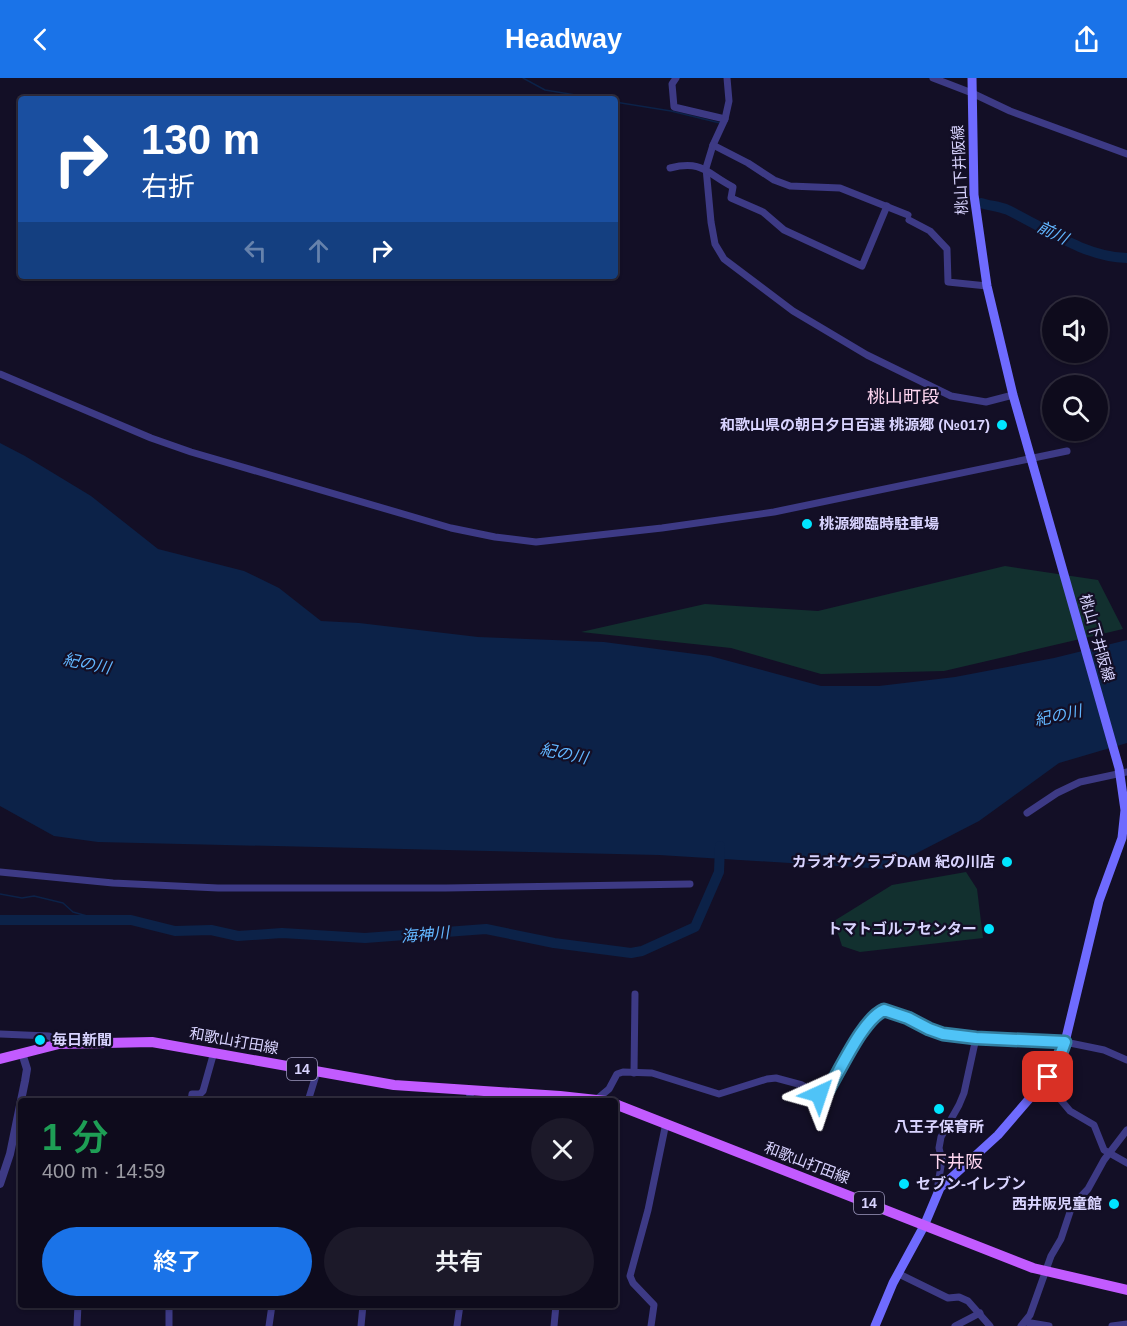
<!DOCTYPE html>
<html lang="ja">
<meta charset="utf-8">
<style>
body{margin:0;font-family:Arial,"Noto Sans JP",sans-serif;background:#1c1929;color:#f1f3f6;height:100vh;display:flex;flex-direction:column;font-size:22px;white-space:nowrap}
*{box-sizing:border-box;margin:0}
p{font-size:20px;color:#9b9ba3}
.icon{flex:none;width:33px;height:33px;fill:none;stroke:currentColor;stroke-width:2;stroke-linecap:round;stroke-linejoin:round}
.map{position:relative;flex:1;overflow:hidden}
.drawer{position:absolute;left:18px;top:1020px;width:600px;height:210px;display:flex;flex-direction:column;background:#0e0b1c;border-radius:6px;box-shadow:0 2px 4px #0004,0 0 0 2px #2e2b3b}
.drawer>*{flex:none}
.guide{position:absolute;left:18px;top:18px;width:600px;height:183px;border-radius:6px;box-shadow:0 2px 4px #0004,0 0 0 2px #2e2b3b;background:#1a4fa0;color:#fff;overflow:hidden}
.tools{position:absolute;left:1042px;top:219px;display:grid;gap:12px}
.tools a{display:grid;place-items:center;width:66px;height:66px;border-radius:50%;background:#0e0b1c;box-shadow:0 2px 4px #0004,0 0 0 2px #2e2b3b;font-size:30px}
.pin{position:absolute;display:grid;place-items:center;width:51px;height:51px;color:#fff;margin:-26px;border-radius:12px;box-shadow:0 3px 9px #0006}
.me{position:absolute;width:66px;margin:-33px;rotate:42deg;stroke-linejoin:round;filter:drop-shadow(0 0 4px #0008)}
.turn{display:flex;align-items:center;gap:21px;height:126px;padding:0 24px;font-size:27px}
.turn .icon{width:78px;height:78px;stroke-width:2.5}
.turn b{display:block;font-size:42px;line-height:51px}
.lanes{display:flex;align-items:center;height:57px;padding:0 24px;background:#0003;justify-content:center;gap:30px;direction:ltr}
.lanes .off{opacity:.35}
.round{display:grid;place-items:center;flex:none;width:63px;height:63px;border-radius:32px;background:#1c1929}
.head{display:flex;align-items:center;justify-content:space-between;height:102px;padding:0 24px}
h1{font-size:36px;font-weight:600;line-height:45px;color:#1e9e55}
.action{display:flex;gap:12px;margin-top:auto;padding:12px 24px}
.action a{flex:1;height:69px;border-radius:36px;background:#1a73e8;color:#fff;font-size:24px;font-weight:600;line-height:69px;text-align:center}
.action a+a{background:#1c1929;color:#f1f3f6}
header{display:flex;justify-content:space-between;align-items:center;height:78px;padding:0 24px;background:#1a73e8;color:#fff;font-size:27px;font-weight:600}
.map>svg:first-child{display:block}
</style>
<header><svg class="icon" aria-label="back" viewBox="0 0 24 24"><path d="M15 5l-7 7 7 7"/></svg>Headway<svg class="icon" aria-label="share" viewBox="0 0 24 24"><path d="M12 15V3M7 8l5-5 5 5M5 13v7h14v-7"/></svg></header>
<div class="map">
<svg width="1127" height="1248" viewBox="0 0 1127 1248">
<rect width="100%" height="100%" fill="#130f26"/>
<g fill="#12302f">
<path d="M 1005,488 L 1098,502 L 1123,551 L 944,593 L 821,596 L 731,570 L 581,554 L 705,526 L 818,533 Z"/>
<path d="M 966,794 L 977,811 L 983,860 L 860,874 L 842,868 L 834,843 L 892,807 Z"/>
</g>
<path fill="#0c2248" d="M 0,365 L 25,378 L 91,418 L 158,471 L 244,493 L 279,510 L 321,543 L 359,545 L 478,559 L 604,564 L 710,578 L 821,608 L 879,608 L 955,599 L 1054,580 L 1127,562 L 1127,665 L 1059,685 L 979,743 L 886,791 L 659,777 L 98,764 L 54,758 L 0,728 Z"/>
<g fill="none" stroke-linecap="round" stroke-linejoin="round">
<g stroke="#0c2248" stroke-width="1.5">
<path d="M 523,0 L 545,12 L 600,21"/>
<path d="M 615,24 L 671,33 L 720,45"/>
<path d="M 0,816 L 22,820 L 34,818 L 63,825 L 73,834 L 101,842"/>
</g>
<g stroke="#0c2248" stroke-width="10">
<path d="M 981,125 C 990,128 999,128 1008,132 C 1045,150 1084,179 1127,180"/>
<path d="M 0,842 L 131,842 L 175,853 L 211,852 L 238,858 L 282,855 L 365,860 L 486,851 L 554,865 L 631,875 L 642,873 L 695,849 L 719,794 L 720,768"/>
</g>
<g stroke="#3d3a85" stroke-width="7">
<path d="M 676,0 L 672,6 L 674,29 L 725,41"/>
<path d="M 727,0 L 729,23 L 725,41 L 713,67 L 706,90 L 711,144 L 715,166 L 724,181 L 793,233 L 820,249 L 867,277 L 951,318 L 986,324 L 1013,317"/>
<path d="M 933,0 L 972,15 L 1010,33 L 1127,76"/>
<path d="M 713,67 L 748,85 L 774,102 L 790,108 L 840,110 L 908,137"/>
<path d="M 670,90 C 703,82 706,95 733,109 L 731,120 L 763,134 L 784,152 L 862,188 L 887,128"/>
<path d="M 909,142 L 930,153 L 947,171 L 948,204 L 987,208"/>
<path d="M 0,296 L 151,360 L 191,374 L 451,450 L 495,459 L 536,464 L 662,450 L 774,434 L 1067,373"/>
<path d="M 1027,735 L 1057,715 L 1080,704 L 1127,694"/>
<path d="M 0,794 L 113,805 L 218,810 L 446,810 L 690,806"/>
<path d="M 0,956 L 49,958 L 59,966"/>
<path d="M 1052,992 L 1055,1015 L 1070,1033 L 1094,1047 L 1104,1072 L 1127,1085"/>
<path d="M 634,995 L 635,916"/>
<path d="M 468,1012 L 472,1023"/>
<path d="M 597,1021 L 609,1011 L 617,996 L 623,994 L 652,995 L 719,1016 L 767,1001 L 776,1000 L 802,1007 L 819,1016 L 824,1015 C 845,994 857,944 884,932 L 908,940 L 929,951 L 943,956 L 976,960 L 1008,959 L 1065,964 L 1104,972 L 1127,982"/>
<path d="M 191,1023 L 192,1016 L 200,1016 L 203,1013 L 214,974"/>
<path d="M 308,1023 L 317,994"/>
<path d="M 940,1110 L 938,1106 L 942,1082 L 939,1070 L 941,1059 L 959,1027 L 964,1015 L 976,960"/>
<path d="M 899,1196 L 948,1220 L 959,1219 L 968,1223 L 990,1248"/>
<path d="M 1025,1244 L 1049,1248"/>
<path d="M 77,1248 L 78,1227"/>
<path d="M 169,1248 L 169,1227"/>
<path d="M 269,1248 L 272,1227"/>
<path d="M 361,1248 L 363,1227"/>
<path d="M 457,1248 L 460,1227"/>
<path d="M 554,1248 L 556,1227"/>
<path d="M 651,1248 L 654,1227 L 633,1205 L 630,1198 L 648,1132 L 666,1045"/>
<path d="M 955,1248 L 980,1235"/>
<path d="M 1021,1248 L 1030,1237 L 1051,1178 L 1061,1161 L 1072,1128 L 1088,1111 L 1104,1082 L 1127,1052"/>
<path d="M 1112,1248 L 1127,1246"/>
</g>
<path stroke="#3d3a85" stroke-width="8" d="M 0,1106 L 10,1076 L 25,1003 L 27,991 L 22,975"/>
<path stroke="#6f6bff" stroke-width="9" d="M 875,1248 L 893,1205 L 924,1148 L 940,1110 L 998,1057 L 1048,999 L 1058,983 L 1065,964 L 1099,823 L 1122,760 L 1125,732 L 1119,690 L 1013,317 L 987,208 L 974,117 L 972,0"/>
<g stroke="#c25bff" stroke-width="10">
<path d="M 0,981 L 59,966 L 152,964 L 394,1007 L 560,1018 L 606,1023"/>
<path d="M 615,1026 L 1033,1190 L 1127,1212"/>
</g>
</g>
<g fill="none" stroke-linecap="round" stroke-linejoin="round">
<g stroke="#337fa1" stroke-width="15">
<path id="route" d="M 819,1016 L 824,1016 L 828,1012 C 841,991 863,941 884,932 L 908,940 L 929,951 L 943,956 L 976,960 L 1065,964 L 1058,983 L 1048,999"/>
</g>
<use href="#route" stroke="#4fc3f7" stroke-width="10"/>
</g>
<g fill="#00e5ff" stroke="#130f26" stroke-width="2">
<circle cx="1002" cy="347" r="6"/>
<circle cx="807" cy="446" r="6"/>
<circle cx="1007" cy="784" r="6"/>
<circle cx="989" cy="851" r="6"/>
<circle cx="40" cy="962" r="6"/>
<circle cx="939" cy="1031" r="6"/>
<circle cx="904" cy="1106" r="6"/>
<circle cx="1114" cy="1126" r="6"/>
</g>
<g text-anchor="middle" stroke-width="4.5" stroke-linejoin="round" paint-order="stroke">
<g fill="#130f26" stroke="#9e99be" stroke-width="1.5">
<rect x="287" y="980" width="30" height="22" rx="4.5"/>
<rect x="854" y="1114" width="30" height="22" rx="4.5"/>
</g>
<g font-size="14" font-weight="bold" fill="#d9d4ff">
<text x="302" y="996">14</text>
<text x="869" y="1130">14</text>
</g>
<g font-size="15" fill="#d9d4ff" stroke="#130f26">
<text transform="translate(960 92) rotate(-93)" y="5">桃山下井阪線</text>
<text transform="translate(1097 560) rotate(74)" y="5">桃山下井阪線</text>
<text transform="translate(234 963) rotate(10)" y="5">和歌山打田線</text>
<text transform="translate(807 1085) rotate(21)" y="5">和歌山打田線</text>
</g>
<g font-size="15" font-weight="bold" fill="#d9d4ff" stroke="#130f26" text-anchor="end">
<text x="990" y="352">和歌山県の朝日夕日百選 桃源郷 (№017)</text>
<text x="819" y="451" text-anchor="start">桃源郷臨時駐車場</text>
<text x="995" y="789">カラオケクラブDAM 紀の川店</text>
<text x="977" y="856">トマトゴルフセンター</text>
<text x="52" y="967" text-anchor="start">毎日新聞</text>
<text x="939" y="1054" text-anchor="middle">八王子保育所</text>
<text x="916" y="1111" text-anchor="start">セブン-イレブン</text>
<text x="1102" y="1131">西井阪児童館</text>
</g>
<g font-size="16" font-style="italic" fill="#62b6ff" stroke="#130f26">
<text transform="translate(1053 154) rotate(26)" y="6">前川</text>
<text transform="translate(87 585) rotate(11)" y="6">紀の川</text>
<text transform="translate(1058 637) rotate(-12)" y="6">紀の川</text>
<text transform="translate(564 675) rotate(11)" y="6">紀の川</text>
<text transform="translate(425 856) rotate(-5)" y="6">海神川</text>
</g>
<g font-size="18" fill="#ffd6f0" stroke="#130f26">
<text x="903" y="325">桃山町段</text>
<text x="956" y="1090">下井阪</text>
</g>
</g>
</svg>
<div class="tools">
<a><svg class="icon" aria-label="sound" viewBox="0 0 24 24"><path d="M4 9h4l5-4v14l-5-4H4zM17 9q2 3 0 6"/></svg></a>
<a><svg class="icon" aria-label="search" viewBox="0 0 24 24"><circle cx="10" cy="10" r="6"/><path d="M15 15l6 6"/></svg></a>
</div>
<div class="pin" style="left:1048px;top:999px;background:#d93025"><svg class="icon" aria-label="arrive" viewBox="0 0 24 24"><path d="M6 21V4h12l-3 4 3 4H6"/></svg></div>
<svg class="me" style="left:819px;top:1016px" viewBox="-20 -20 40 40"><path d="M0-17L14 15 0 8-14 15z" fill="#4fc3f7" stroke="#fff" stroke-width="4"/></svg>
<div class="guide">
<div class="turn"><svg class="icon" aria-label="right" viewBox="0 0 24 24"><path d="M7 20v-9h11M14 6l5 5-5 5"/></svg><div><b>130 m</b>右折</div></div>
<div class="lanes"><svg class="icon off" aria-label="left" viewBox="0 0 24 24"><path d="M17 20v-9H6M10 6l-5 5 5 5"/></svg><svg class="icon off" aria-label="ahead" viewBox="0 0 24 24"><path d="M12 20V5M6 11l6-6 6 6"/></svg><svg class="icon" aria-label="right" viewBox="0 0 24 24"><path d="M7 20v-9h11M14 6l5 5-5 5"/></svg></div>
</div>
<section class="drawer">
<div class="head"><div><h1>1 分</h1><p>400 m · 14:59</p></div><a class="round"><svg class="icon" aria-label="close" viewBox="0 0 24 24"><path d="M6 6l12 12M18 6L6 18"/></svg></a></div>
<div class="action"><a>終了</a><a>共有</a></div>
</section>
</div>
